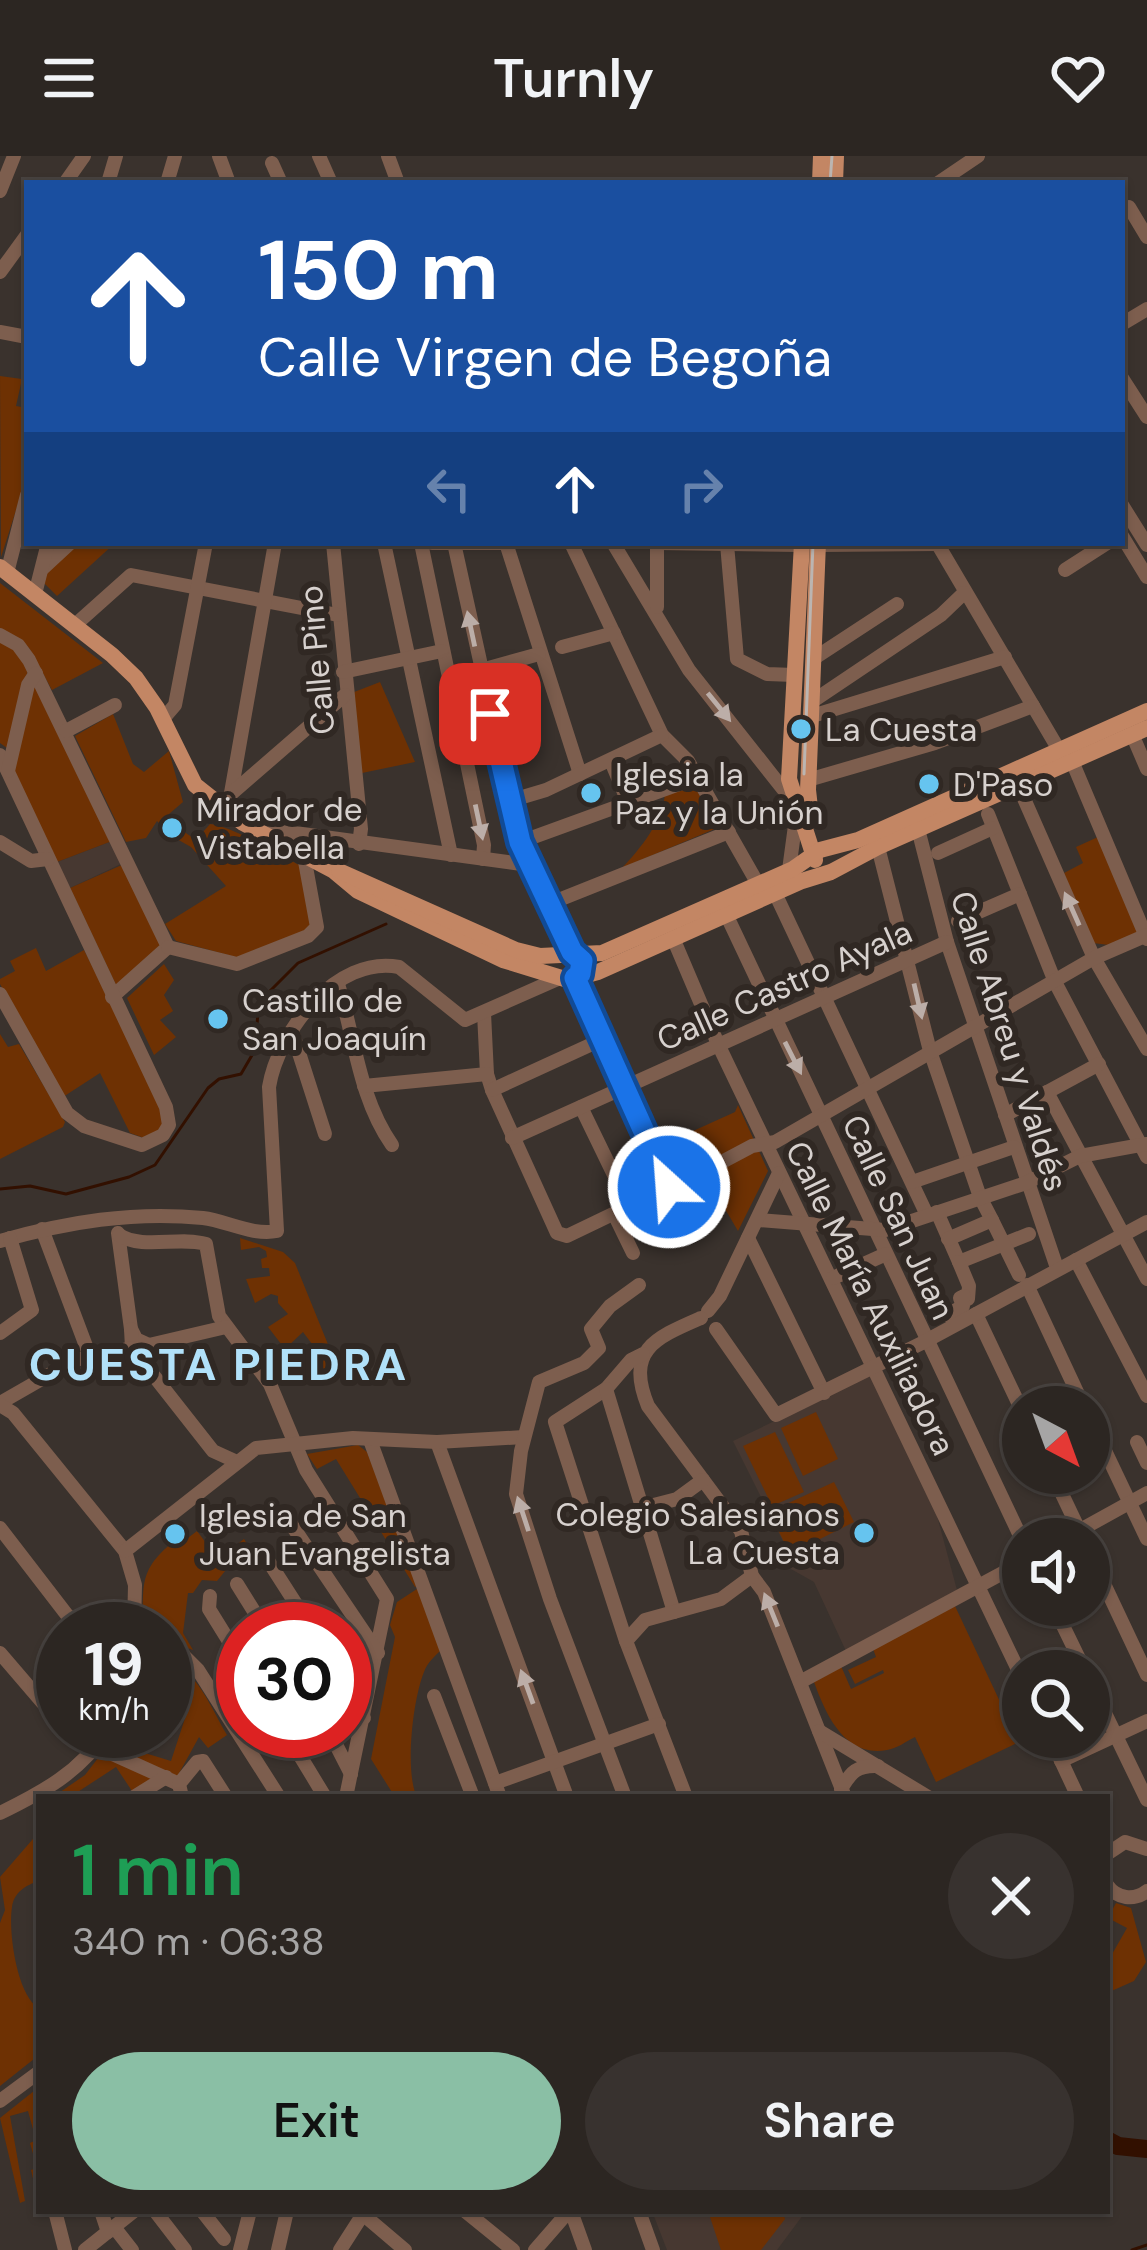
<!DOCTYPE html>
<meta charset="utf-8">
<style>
body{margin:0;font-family:"DM Sans",sans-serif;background:#38322f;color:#f1f3f6;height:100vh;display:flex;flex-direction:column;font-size:45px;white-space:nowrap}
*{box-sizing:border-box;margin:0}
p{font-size:39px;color:#a6a5a5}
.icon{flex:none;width:66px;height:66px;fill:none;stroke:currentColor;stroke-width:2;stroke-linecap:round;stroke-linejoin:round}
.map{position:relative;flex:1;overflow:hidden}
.side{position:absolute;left:36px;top:1638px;width:1074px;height:420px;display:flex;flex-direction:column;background:#2c2622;border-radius:0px;box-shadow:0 3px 9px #0004,0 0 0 3px #484340}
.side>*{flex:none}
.hud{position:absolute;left:24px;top:24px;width:1101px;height:366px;border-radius:0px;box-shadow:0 3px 9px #0004,0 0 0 3px #484340;background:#1a4fa0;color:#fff;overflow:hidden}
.needle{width:78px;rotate:139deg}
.buttons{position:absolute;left:1002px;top:1230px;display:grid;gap:24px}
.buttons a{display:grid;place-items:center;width:108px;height:108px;border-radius:50%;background:#2c2622;box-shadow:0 3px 9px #0004,0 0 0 3px #484340;font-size:60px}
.speed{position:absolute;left:36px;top:1446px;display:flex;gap:24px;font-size:60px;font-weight:700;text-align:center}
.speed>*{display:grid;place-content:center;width:156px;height:156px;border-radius:50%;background:#2c2622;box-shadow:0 3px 9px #0004,0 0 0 3px #484340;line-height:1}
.speed small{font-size:30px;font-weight:400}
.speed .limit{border:18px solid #d22;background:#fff;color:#111}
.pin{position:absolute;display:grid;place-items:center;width:102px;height:102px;color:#fff;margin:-51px;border-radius:24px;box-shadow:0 6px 18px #0006}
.me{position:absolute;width:132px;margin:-66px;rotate:334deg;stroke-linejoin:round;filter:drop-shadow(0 0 9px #0008)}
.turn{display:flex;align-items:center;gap:42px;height:252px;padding:0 36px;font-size:54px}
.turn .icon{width:156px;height:156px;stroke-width:2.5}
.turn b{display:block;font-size:84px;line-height:102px}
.lanes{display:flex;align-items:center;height:114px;padding:0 36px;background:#0003;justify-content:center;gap:60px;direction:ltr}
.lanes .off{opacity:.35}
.round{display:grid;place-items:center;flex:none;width:126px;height:126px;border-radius:63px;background:#38322f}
.head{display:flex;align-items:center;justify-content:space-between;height:204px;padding:0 36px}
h1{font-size:72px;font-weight:600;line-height:90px;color:#1e9e55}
.primary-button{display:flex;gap:24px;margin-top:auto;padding:24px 36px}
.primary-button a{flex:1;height:138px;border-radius:72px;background:#8abfa5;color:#111;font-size:48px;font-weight:600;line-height:138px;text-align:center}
.primary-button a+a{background:#38322f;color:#f1f3f6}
header{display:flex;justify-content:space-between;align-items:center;height:156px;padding:0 36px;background:#2c2622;font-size:54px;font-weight:600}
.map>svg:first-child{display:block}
</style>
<header><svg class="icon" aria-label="menu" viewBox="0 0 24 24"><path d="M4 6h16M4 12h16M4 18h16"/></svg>Turnly<svg class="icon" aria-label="heart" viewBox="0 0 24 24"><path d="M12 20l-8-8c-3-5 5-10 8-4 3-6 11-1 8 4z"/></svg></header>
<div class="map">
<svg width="1147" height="2094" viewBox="0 0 1147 2094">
<rect width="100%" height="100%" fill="#3a322d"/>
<g fill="#473831">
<path d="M 112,685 L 123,707 L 70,732 L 57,706 Z"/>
<path d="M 875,1217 L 933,1345 L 957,1434 L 846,1495 L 814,1426 L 782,1408 L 789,1397 L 733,1285 Z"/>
<path d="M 652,2055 L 806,2055 L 777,2094 L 667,2094 Z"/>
</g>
<g fill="#6e3103">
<path d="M 0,220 L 22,223 L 16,250 L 27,252 L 27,320 L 1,401 Z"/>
<path d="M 78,387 L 115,387 L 57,440 L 44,427 L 45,417 Z"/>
<path d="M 0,427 L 103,507 L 52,534 L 29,492 L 0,472 Z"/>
<path d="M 0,485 L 14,492 L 28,514 L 7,592 L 0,587 Z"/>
<path d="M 35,526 L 112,685 L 57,706 L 12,616 Z"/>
<path d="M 380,526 L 415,606 L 362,617 L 349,538 Z"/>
<path d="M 113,558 L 133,608 L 144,616 L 169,595 L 183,646 L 169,658 L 178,668 L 169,677 L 157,665 L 146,682 L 126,686 L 75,580 Z"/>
<path d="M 694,629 L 717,672 L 622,712 C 641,692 662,666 665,638 Z"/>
<path d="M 210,668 C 229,669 281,699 301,710 L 313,774 L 239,802 L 176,785 L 165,768 L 226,730 L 191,691 L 175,682 L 183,675 L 196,684 Z"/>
<path d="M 1098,681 L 1138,777 L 1109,789 L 1093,787 L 1064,717 L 1083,707 L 1076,691 Z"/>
<path d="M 124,708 L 163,790 L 116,829 L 70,732 Z"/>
<path d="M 36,792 L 46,815 L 84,794 L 163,950 L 164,971 L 147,983 L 130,977 L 100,917 L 63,941 L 0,828 L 0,823 L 15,815 L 10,805 Z"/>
<path d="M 164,808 L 174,824 L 164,839 L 173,855 L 160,864 L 176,881 L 154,899 L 127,842 Z"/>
<path d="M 0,878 L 8,891 L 19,888 L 65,966 L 63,971 L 0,1003 Z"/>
<path d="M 738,949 L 768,1015 L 738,1075 L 682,980 L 735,956 Z"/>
<path d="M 240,1082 L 283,1096 L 295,1107 L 338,1213 L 319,1222 L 306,1209 L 321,1191 L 312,1188 L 303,1176 L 285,1193 L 268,1171 L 288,1158 L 278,1147 L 278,1140 L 271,1138 L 255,1147 L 246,1123 L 270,1120 L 269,1112 L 262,1112 L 261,1103 L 267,1101 L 266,1095 L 259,1091 L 241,1094 Z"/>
<path d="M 816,1256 L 838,1303 L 803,1320 L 781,1272 Z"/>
<path d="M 775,1276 L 804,1336 L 772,1350 L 743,1290 Z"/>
<path d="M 358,1289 L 367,1296 L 419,1429 L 415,1431 L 336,1303 L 317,1313 L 307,1298 Z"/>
<path d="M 834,1326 L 854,1366 L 790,1398 L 769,1356 Z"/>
<path d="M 197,1375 L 218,1403 L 244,1383 L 247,1388 L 217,1425 L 202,1424 L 193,1437 L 188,1437 L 183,1477 L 193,1494 L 165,1484 L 165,1473 L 143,1473 C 143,1423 139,1413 180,1380 L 184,1385 Z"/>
<path d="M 420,1431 L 442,1493 C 435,1500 427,1507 424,1516 C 413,1543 405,1612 416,1639 L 395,1641 L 371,1603 L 395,1481 L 390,1469 L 397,1446 Z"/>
<path d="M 955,1450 L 1019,1586 L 936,1626 L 915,1581 C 907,1585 896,1593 887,1594 C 845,1602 826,1559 814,1526 L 841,1510 L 851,1533 L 884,1517 L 883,1514 L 855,1528 L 848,1514 L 876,1501 L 872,1490 Z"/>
<path d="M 165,1504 C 196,1511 212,1554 227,1579 L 208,1592 L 199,1581 L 172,1630 L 166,1628 L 144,1641 L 125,1641 L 132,1635 L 116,1611 L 70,1641 L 53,1641 L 85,1619 L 119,1575 L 141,1575 L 135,1594 L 171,1605 L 191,1544 L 165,1534 Z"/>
<path d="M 39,1676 L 39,1725 C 26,1729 14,1736 12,1751 C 8,1775 17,1840 39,1852 L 39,1899 L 0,1930 L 0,1767 L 5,1754 L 0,1721 Z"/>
<path d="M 1116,1747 L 1131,1752 L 1146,1806 L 1134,1825 L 1107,1837 L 1107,1807 L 1127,1772 L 1108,1762 Z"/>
<path d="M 39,1931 L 39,2026 L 34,2027 L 31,2014 L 37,2012 L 30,1987 L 36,1984 L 28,1955 L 10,1960 L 25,2045 L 20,2047 L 0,1962 Z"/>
<path d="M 708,2055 L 782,2055 L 785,2063 L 761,2094 L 721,2094 Z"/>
</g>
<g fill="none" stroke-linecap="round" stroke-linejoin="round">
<g stroke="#321000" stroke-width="3">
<path d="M 0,1033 L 30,1030 L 66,1038 L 129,1021 L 155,1009 L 208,932 L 219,923 L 241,918 L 255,894 L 258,856 L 270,835 L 298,807 L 386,768"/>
<path d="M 1132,2094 L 1147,2089"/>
</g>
<path stroke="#321000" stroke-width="18" d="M 1107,1984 L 1118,1990 L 1147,1993"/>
<g stroke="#7d5e4e" stroke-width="14">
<path d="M 219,0 L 229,27"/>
<path d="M 319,0 L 331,27"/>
<path d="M 388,0 L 398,27"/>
<path d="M 272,7 L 281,27"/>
<path d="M 65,27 L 84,0"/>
<path d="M 108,27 L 116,0"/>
<path d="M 167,27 L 175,0"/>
<path d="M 938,27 L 978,0"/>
<path d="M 0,35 L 14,0"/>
<path d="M 1129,51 L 1147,81"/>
<path d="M 0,116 L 27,79"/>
<path d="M 1122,168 L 1147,153"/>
<path d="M 0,176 L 27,181"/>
<path d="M 1122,222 L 1147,261"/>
<path d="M 1122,349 L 1147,389"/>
<path d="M 1122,380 L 1147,421"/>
<path d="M 333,387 L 361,673 L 359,688"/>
<path d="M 384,387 L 451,699"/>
<path d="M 421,387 L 484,689 L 483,703"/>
<path d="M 432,387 L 510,387"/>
<path d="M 454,387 L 520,686 L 572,796"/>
<path d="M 506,387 L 580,618"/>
<path d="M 571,387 L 662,579 L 688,605 L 758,728"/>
<path d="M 613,387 L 689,514 L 783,633 L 791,637"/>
<path d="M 657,387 L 802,389"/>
<path d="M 657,387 L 657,451"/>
<path d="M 937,387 L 1059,594"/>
<path d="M 727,388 L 737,503 L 767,518 L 794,519"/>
<path d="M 818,389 L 938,388"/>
<path d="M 43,412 L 70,387"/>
<path d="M 1065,414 L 1107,387"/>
<path d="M 7,417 L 27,339"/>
<path d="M 35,438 L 48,387"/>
<path d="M 75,469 L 131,419 L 338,459"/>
<path d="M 0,479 L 18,489 L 29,504 L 168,791 L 112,841"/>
<path d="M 562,491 L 614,477"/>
<path d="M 813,503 L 897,448"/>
<path d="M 343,516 L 442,495"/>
<path d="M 449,523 L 539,498"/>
<path d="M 813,545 L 941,459 L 964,437"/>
<path d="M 812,560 L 1005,501"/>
<path d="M 163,563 L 175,549 L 206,387"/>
<path d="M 66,575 L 115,549"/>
<path d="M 1132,578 L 1147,613"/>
<path d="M 0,599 L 166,951 L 169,969 L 163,979 L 142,989 L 84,970 L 67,957 L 0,838"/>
<path d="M 611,605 L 628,646"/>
<path d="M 1072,605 L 1147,783"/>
<path d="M 8,615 L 28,529 L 36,517"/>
<path d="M 808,624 L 935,587 L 1033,550"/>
<path d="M 1018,629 L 1094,802 L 1147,893"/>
<path d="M 231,637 L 275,387"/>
<path d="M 231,638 L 345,539"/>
<path d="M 509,645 L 546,634 L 662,579"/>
<path d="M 988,658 L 1055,826 L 1147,1001"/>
<path d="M 918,673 L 947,786 L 1057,1112"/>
<path d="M 261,678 L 272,675 L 302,678 L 529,709"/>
<path d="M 0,686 L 31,705 L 48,703"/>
<path d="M 520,686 L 696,622"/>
<path d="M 878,691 L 930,895 L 980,1041 L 992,1064"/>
<path d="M 938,697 L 993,672"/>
<path d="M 789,714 L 797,655"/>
<path d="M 775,737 L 927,1059"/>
<path d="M 551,747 L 729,676"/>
<path d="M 726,758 L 1023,1386"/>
<path d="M 958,765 L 1020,738"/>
<path d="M 673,782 L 718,888 L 1023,1524"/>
<path d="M 168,791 L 237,808 L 308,780 L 317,771 L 304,700"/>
<path d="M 338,828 C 355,883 359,942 392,989"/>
<path d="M 484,857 L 487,918 L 492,934 L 557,1077 L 567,1080 L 669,1031 L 575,822"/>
<path d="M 292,875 L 325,978"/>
<path d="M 364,930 L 487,918"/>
<path d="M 492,934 L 601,884"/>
<path d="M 1047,936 L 1147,1123"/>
<path d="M 581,951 L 629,1050"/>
<path d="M 1005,959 L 1099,908"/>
<path d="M 512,982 L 947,786"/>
<path d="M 703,1016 L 752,990 L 775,986 L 1094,802 L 1147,779"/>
<path d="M 912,1026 L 1014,991"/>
<path d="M 937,1056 L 959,1106 L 1029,1078"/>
<path d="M 614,1058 L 633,1097"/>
<path d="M 758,1064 L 885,1074 L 1026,1027 L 1080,1000 L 1147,988"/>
<path d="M 42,1073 L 89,1198"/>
<path d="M 118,1077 L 131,1173 L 136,1183 L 149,1189"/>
<path d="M 119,1079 C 143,1094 179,1080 206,1088 L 219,1160 L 270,1228 L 306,1314 L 387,1443 L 346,1641"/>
<path d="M 748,1082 L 824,1237"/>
<path d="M 948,1083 L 992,1064 L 1019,1119"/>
<path d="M 0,1085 C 67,1066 133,1055 203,1062 C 227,1065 253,1080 277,1075 L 269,931 C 278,876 336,799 399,811 L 465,864 L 562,821"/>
<path d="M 1076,1104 L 1147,1240"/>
<path d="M 959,1106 L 969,1130 L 968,1143"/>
<path d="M 833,1122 L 886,1098"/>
<path d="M 1027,1129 L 1084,1251"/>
<path d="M 708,1155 L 720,1140 L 779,1017"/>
<path d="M 976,1158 L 1023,1257"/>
<path d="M 947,1159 L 963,1150 L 960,1142 L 964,1140"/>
<path d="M 701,1162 C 655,1182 625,1194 648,1250 L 741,1375 L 752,1420 L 764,1436 L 845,1641"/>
<path d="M 131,1173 L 132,1192 L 213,1295 L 235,1305"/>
<path d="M 716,1173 L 776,1259 L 922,1187 L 1147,1066"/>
<path d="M 0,1177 L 32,1154 L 10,1082"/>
<path d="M 149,1189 L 226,1171"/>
<path d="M 643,1198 L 631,1204 L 606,1233 L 555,1266 L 626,1485 L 686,1641"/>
<path d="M 606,1233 L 674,1456"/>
<path d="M 0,1247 L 75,1204 L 132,1192"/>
<path d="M 0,1249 L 13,1257 L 125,1395 L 135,1429 L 134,1473"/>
<path d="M 1089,1261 L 1147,1383"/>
<path d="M 370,1284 L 500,1641"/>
<path d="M 437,1286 L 567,1641"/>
<path d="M 1137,1286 L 1147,1307"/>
<path d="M 1052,1317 L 1081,1378"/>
<path d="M 642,1352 L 677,1343 L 703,1324"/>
<path d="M 291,1368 L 378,1497"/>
<path d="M 0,1372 L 67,1459 L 85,1473"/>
<path d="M 1064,1383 L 1147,1337"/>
<path d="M 125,1395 L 256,1292 L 353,1282 L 437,1286 L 524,1281"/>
<path d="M 1089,1396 L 1147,1519"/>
<path d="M 256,1401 L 269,1406 L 312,1473"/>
<path d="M 237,1428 L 265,1473"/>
<path d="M 210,1440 L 209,1453 L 243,1508"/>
<path d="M 1053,1449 L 1085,1515"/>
<path d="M 626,1485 L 645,1464 L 721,1443 L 752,1420"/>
<path d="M 165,1494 L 182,1498 L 198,1514 L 279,1641"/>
<path d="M 0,1497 L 42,1546 L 63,1563"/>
<path d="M 1089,1524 L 1147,1644"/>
<path d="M 345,1526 L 364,1562"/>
<path d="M 800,1526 L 1023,1406"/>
<path d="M 434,1540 L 473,1641"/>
<path d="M 79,1575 L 106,1595 L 179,1628"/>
<path d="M 285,1575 L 325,1641"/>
<path d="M 329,1575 L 351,1618"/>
<path d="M 819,1575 L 928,1641"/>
<path d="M 1050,1581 L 1078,1641"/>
<path d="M 1061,1605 L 1147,1565"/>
<path d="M 495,1627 L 659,1568"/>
<path d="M 841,1633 C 851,1616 857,1609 878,1610"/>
<path d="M 134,1641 L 166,1621"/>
<path d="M 182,1641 L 179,1628 L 197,1606 L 203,1605 L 226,1641"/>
<path d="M 625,1641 L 550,1443 L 516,1338 L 521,1295 L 539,1226 L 584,1207 L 599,1192 L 591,1173 L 610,1150 L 639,1129"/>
<path d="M 0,1657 C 43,1636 80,1616 107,1575"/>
<path d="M 1107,1698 L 1125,1686 L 1147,1693"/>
<path d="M 1107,1729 C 1117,1743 1134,1745 1147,1735"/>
<path d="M 0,1945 L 39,1916"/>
<path d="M 55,2055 L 65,2094"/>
<path d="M 101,2055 L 108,2076"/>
<path d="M 155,2055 L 185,2094"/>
<path d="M 202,2055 L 224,2083"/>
<path d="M 359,2055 L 405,2094"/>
<path d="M 465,2055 L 513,2094"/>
<path d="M 571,2055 L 585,2094"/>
<path d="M 639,2055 L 653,2094"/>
<path d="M 114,2071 L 132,2094"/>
<path d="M 85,2094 L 134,2055"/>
<path d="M 240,2094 L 250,2055"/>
<path d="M 278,2094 L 287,2055"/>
<path d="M 340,2094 L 365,2055"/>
<path d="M 535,2094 L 569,2055"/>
</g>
<g stroke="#c38664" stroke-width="16">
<path d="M 820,27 L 821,0"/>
<path d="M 835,27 L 836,0"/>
<path d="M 802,387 L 789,623 L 815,704"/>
<path d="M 0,411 L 112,499 L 136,522 L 157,552 L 195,629 L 243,667 L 334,715 L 358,735 L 503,804 L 568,824 L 598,816 L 802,725 L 831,716 L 878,691 L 1147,572"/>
<path d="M 811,661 L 808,634 L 818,387"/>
<path d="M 339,715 L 516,794 L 540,800 L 602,797 L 793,713 L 820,694 L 858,684 L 1147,555"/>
</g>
<g stroke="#bbb5b1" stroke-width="3">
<path d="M 830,27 L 832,0"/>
<path d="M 804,618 L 813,387"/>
</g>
</g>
<defs><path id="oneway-solid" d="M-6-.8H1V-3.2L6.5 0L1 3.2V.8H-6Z" transform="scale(3)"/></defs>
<g fill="#bcaea8">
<use href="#oneway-solid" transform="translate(471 473) rotate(-102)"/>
<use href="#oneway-solid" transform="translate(719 551) rotate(51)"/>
<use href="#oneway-solid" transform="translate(479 666) rotate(78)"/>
<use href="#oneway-solid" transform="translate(1072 753) rotate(-114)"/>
<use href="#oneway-solid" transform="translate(918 845) rotate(77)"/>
<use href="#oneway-solid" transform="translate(793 902) rotate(63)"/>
<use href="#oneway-solid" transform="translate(523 1358) rotate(-108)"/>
<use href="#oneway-solid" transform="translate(771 1454) rotate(-112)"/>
<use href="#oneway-solid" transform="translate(527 1531) rotate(-110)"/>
</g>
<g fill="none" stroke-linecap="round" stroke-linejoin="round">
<g stroke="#114b97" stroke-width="30">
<path id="route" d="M 490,558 L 520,686 L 572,796 L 582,805 L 580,818 L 575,822 L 669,1031"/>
</g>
<use href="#route" stroke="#1a73e8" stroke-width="21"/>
</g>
<g fill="#66c4ef" stroke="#302823" stroke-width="4.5">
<circle cx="801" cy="573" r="12"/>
<circle cx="929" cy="628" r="12"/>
<circle cx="591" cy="637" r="12"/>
<circle cx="172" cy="672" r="12"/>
<circle cx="218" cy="863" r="12"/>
<circle cx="864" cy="1377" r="12"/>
<circle cx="175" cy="1378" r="12"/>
</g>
<g text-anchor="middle" stroke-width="12" stroke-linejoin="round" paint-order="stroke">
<g font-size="33" fill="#d7d1ce" stroke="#302823">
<text transform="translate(316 504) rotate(-95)" y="12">Calle Pino</text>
<text transform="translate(784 829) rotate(-24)" y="12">Calle Castro Ayala</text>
<text transform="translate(1010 885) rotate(72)" y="12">Calle Abreu y Valdés</text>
<text transform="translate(899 1061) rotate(65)" y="12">Calle San Juan</text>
<text transform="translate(871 1142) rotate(64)" y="12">Calle María Auxiliadora</text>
</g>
<g font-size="33" fill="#d7d1ce" stroke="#302823" text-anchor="start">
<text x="825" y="585">La Cuesta</text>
<text x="615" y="630">Iglesia la<tspan x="615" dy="38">Paz y la Unión</tspan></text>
<text x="953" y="640">D'Paso</text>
<text x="196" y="665">Mirador de<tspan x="196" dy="38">Vistabella</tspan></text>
<text x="242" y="856">Castillo de<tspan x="242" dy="38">San Joaquín</tspan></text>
<text x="840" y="1370" text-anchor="end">Colegio Salesianos<tspan x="840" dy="38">La Cuesta</tspan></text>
<text x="199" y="1371">Iglesia de San<tspan x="199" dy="38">Juan Evangelista</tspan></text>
</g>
<g font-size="45" font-weight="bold" letter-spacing="3" fill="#b1e1f9" stroke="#302823">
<text x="219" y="1224">CUESTA PIEDRA</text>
</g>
</g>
</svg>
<div class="buttons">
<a><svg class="needle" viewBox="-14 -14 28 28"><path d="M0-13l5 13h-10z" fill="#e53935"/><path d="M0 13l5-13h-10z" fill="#a6a5a5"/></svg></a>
<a><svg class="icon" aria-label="sound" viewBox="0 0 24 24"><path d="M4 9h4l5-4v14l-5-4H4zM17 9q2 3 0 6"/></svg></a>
<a><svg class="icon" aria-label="search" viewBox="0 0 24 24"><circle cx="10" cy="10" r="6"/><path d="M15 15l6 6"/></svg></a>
</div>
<div class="speed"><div>19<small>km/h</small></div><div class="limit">30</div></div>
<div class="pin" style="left:490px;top:558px;background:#d93025"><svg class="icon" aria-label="arrive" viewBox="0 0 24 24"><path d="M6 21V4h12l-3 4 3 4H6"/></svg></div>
<svg class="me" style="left:669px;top:1031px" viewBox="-20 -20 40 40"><circle r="17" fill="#1a73e8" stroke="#fff" stroke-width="3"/><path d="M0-11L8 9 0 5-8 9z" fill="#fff"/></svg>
<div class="hud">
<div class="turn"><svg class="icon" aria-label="ahead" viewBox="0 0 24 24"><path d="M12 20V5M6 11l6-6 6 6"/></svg><div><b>150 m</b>Calle Virgen de Begoña</div></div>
<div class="lanes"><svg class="icon off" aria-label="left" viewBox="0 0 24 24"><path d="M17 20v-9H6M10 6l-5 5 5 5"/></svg><svg class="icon" aria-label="ahead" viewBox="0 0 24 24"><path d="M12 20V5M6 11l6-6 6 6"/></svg><svg class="icon off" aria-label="right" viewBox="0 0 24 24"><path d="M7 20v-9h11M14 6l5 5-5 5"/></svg></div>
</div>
<section class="side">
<div class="head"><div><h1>1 min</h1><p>340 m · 06:38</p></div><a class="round"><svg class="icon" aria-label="close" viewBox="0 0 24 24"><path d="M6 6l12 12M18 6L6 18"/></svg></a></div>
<div class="primary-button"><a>Exit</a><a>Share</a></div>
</section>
</div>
